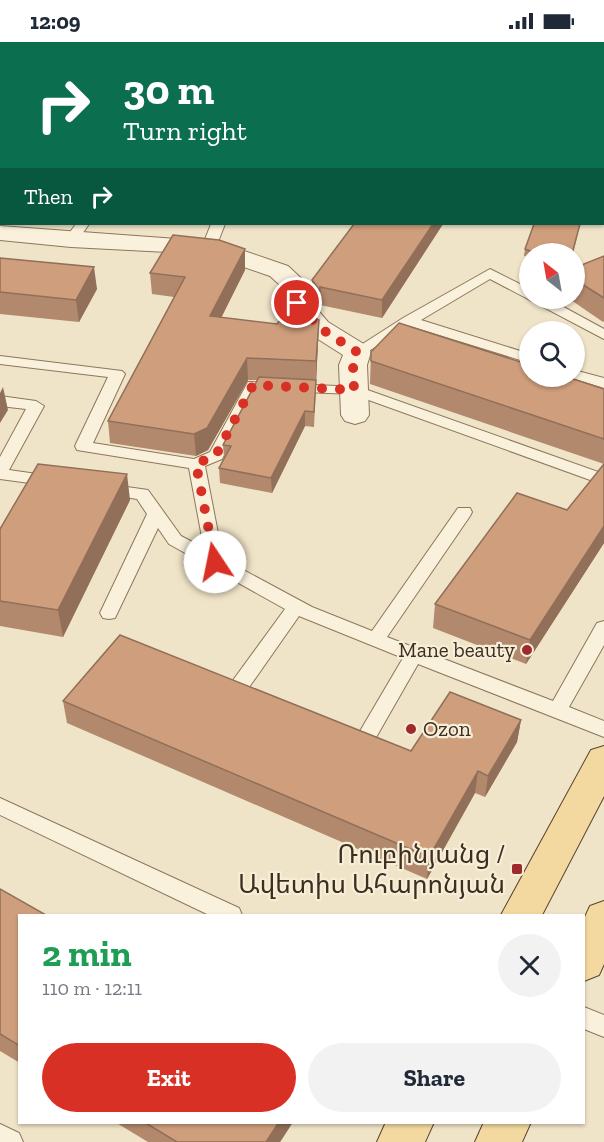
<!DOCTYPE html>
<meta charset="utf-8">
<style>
body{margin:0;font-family:"Zilla Slab","Noto Sans Armenian",serif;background:#f2f2f3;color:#1f2937;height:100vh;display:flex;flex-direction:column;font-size:22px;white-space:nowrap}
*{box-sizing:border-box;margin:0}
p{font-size:20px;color:#747a83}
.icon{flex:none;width:33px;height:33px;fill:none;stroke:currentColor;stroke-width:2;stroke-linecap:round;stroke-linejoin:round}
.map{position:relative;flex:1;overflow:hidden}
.sheet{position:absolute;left:18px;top:872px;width:567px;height:210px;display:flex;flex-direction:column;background:#fff;border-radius:0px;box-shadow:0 2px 4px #0004}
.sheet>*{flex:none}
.top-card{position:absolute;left:0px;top:0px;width:604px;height:183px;box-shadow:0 2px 4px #0004;background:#0b6e4f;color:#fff;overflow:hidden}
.needle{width:39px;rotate:329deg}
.buttons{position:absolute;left:519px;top:201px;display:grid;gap:12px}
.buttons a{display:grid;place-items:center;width:66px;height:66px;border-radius:50%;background:#fff;box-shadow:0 2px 4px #0004;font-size:30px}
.pin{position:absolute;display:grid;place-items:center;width:51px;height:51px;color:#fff;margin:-26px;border:3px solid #fff;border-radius:50%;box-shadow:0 2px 6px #0007}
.me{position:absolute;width:66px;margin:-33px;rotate:349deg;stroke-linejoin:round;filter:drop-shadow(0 0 4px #0008)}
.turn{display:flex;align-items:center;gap:21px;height:126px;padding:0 24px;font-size:27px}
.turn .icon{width:78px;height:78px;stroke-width:2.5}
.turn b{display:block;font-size:42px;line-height:51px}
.then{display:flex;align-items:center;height:57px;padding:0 24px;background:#0003;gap:12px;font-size:22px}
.round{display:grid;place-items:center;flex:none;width:63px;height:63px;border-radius:32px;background:#f2f2f3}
.summary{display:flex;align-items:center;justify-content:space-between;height:102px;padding:0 24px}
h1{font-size:36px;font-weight:700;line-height:45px;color:#1e9e55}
.button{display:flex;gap:12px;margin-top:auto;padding:12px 24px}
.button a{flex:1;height:69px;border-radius:36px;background:#d93025;color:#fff;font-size:24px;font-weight:700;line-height:69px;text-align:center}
.button a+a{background:#f2f2f3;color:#1f2937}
.status{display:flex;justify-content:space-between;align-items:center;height:42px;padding:0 30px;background:#fff;direction:ltr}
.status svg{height:16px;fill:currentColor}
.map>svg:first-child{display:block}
</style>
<div class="status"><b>12:09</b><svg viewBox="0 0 49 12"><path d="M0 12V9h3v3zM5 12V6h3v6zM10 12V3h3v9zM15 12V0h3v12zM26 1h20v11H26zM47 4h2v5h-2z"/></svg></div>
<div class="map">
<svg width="604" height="1100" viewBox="0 0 604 1100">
<rect width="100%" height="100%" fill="#f0e4c8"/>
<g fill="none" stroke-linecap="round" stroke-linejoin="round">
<g stroke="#8d765c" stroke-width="2">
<g id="service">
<rect x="603" y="47" width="1" height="6"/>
<path d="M 76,182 L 89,182 L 76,201 L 66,201 L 64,198 Z"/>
<path d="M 211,182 L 225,182 L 216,205 L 209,209 L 202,205 Z"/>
<path d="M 490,227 L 530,247 L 530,256 L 547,256 L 604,287 L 604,297 L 490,237 L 421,278 L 530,312 L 530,321 L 410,284 L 362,313 L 357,314 L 350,310 L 403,276 Z"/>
<path d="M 0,314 L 122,329 L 125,332 L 93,401 L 194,417 L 210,410 L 248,340 L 359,345 L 604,432 L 604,443 L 352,352 L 258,348 L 222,417 L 205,424 L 223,517 L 312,565 L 372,589 L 458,466 L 470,466 L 472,470 L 470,474 L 387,595 L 553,659 L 597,581 L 604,579 L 604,603 L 569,665 L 604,679 L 604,695 L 418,622 L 370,706 L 363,709 L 356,706 L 353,701 L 403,616 L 299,574 L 245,651 L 238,653 L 231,651 L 228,646 L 231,641 L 285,567 L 169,502 L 158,486 L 115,576 L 109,577 L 103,576 L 100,571 L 147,472 L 137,457 L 100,451 L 98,447 L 100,443 L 106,442 L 148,448 L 181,494 L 204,506 L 189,426 L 77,408 L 75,404 L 108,335 L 0,322 Z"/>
<path d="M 574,328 L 604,336 L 604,346 L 569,335 L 574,334 Z"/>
<path d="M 0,354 L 36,359 L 44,364 L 9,428 L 58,435 L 60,439 L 58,443 L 52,444 L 0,437 L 0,415 L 26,367 L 0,364 Z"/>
<path d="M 0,756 L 239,866 L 242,873 L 209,873 L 0,773 Z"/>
<path d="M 584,965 L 604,973 L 604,995 L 584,987 Z"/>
<path d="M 0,1082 L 19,1091 L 23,1100 L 0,1100 Z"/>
</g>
</g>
<g stroke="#8d765c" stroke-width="2">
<path id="minor" d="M 0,184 L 218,200 L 288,224 L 303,238 L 307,243 L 310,259 L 328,280 L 367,304 L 371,310 L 367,323 L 369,373 L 365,379 L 355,382 L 345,379 L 341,373 L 339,323 L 343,313 L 310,292 L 284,261 L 282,245 L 270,234 L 206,212 L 71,205 L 0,198 Z"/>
</g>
<g stroke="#5b4430" stroke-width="2">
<g id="primary">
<path d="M 604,704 L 604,754 L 542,873 L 501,873 L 591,708 Z"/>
<path d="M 604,859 L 604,922 L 599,933 L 584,939 L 584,877 L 590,864 Z"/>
<path d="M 386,1080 L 434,1080 L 425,1100 L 377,1100 Z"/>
<path d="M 484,1080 L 531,1080 L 522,1100 L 475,1100 Z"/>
</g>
</g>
<use href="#service" fill="#faf1dc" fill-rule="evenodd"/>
<use href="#minor" fill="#faf1dc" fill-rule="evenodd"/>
<use href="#primary" fill="#f3d9a0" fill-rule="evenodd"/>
</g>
<g fill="#b2896c">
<path d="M 604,0 L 604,37 L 603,37 L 603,2 Z"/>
<path d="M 354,182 L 443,182 L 382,276 L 320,263 L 320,267 L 312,257 L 312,238 Z"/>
<path d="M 534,182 L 580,182 L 573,212 L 530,212 L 530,216 L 524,214 L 525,207 Z"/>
<path d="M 604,214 L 604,279 L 603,280 L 568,256 L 574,256 L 574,226 Z"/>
<path d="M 0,216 L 97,247 L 79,280 L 0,272 Z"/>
<path d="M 245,228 L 221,276 L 277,282 L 308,272 L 319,278 L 314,385 L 305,384 L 272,451 L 220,441 L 219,426 L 224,416 L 223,403 L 257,338 L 248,338 L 208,408 L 196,414 L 110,401 L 108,379 L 174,255 L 152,252 L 150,231 Z"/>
<path d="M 371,310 L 604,347 L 604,501 L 526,622 L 433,586 L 435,562 L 567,468 L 604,422 L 370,342 Z"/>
<path d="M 130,458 L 63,595 L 0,584 L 0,487 Z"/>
<path d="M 63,659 L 411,709 L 521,678 L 517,700 L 485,755 L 475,751 L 427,837 L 67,681 Z"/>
<path d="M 0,847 L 20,873 L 20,1021 L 0,1009 Z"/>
<path d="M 115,1080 L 293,1080 L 280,1100 L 148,1100 Z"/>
</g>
<g fill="#916f58">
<path d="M 219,0 L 229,0 L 228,2 L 218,2 Z"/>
<path d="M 2,76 L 2,100 L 0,102 L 0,78 Z"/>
<path d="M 433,182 L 443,182 L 382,276 L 382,258 Z"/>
<path d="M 245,207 L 245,228 L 211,296 L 210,274 Z"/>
<path d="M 94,225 L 97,247 L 79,280 L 76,258 Z"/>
<path d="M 319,278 L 318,300 L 316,341 L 316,319 Z"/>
<path d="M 247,316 L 248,338 L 208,408 L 196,414 L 194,392 Z"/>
<path d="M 3,345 L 8,368 L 0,381 L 0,351 Z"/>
<path d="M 305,369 L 305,384 L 272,451 L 271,436 Z"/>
<path d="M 127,432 L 130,458 L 63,595 L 58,568 Z"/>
<path d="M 604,484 L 604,501 L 526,622 L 530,598 Z"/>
<path d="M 521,678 L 517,700 L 485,755 L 488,734 Z"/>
<path d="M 478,729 L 475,751 L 427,837 L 429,815 Z"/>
<path d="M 279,1080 L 293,1080 L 280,1100 L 266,1100 Z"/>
</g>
<g fill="#cf9f7d" stroke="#916f58" stroke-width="1.5">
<path d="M 7,0 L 219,0 L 218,2 L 6,2 Z"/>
<path d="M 297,0 L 604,0 L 604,20 L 603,20 L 603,2 L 296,2 Z"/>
<path d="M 2,8 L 2,76 L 0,78 L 0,20 L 1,13 L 0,10 Z"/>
<path d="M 354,182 L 433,182 L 382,258 L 320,245 L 320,249 L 312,238 Z"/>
<path d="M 534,182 L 580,182 L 572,212 L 538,212 L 525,207 Z"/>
<path d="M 173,193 L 219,198 L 245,207 L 210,274 L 277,282 L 296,257 L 308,272 L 319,278 L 316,319 L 247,316 L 207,386 L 194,392 L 108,379 L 185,235 L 150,231 Z"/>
<path d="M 604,214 L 604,256 L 574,237 L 574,226 Z"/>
<path d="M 0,216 L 94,225 L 76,258 L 0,250 Z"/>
<path d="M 399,281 L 530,323 L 530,334 L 564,334 L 604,347 L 604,397 L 371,319 L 371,310 Z"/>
<path d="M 259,335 L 316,338 L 314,370 L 305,369 L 271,436 L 219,426 L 231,404 L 223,403 Z"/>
<path d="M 38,422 L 127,432 L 58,568 L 0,559 L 0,487 Z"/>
<path d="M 604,422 L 604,484 L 530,598 L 435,562 L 517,451 L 567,468 Z"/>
<path d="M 120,593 L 411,709 L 450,650 L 521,678 L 488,734 L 478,729 L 429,815 L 63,659 Z"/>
<path d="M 0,847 L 46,873 L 20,873 L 20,1004 L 0,992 Z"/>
<path d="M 144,1080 L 279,1080 L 266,1100 L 177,1100 Z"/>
</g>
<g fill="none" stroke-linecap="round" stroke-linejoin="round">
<path stroke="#d93025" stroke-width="10" stroke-dasharray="0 18" d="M 215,520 L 196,422 L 216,413 L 253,343 L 354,348 L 353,323 L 357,310 L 320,286 L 297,261"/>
</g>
<g fill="#9e2a2b" stroke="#f7eed8" stroke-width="2">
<circle cx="527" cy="608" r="6"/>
<circle cx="411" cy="687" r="6"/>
<rect x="511" y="821" width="12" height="12" rx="3"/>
</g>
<g text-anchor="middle" stroke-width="4.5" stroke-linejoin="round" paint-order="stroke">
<g font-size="21" fill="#3d2e20" stroke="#f7eed8" text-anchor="end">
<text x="515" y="615">Mane beauty</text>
<text x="423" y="694" text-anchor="start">Ozon</text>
</g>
<g font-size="26" fill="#3d2e20" stroke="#f7eed8" text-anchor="end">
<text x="505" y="821">Ռուբինյանց /<tspan x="505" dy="30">Ավետիս Ահարոնյան</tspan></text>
</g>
</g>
</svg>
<div class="buttons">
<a><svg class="needle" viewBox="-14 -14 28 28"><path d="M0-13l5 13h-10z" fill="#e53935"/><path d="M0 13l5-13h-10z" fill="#747a83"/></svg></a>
<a><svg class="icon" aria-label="search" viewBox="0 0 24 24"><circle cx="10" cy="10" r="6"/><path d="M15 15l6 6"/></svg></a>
</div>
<div class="pin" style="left:297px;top:261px;background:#d93025"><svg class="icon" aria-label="arrive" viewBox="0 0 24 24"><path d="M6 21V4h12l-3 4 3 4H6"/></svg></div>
<svg class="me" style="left:215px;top:520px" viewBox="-20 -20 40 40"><circle r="19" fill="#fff"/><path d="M0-13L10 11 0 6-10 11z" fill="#d93025"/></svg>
<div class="top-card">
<div class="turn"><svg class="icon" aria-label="right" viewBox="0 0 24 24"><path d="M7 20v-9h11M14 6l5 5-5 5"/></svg><div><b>30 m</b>Turn right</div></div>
<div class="then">Then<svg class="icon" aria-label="right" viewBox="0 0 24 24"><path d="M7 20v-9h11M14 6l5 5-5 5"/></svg></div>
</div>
<section class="sheet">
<div class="summary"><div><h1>2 min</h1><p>110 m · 12:11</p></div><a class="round"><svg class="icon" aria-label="close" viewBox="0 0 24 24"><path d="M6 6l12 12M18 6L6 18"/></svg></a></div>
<div class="button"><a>Exit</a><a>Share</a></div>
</section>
</div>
